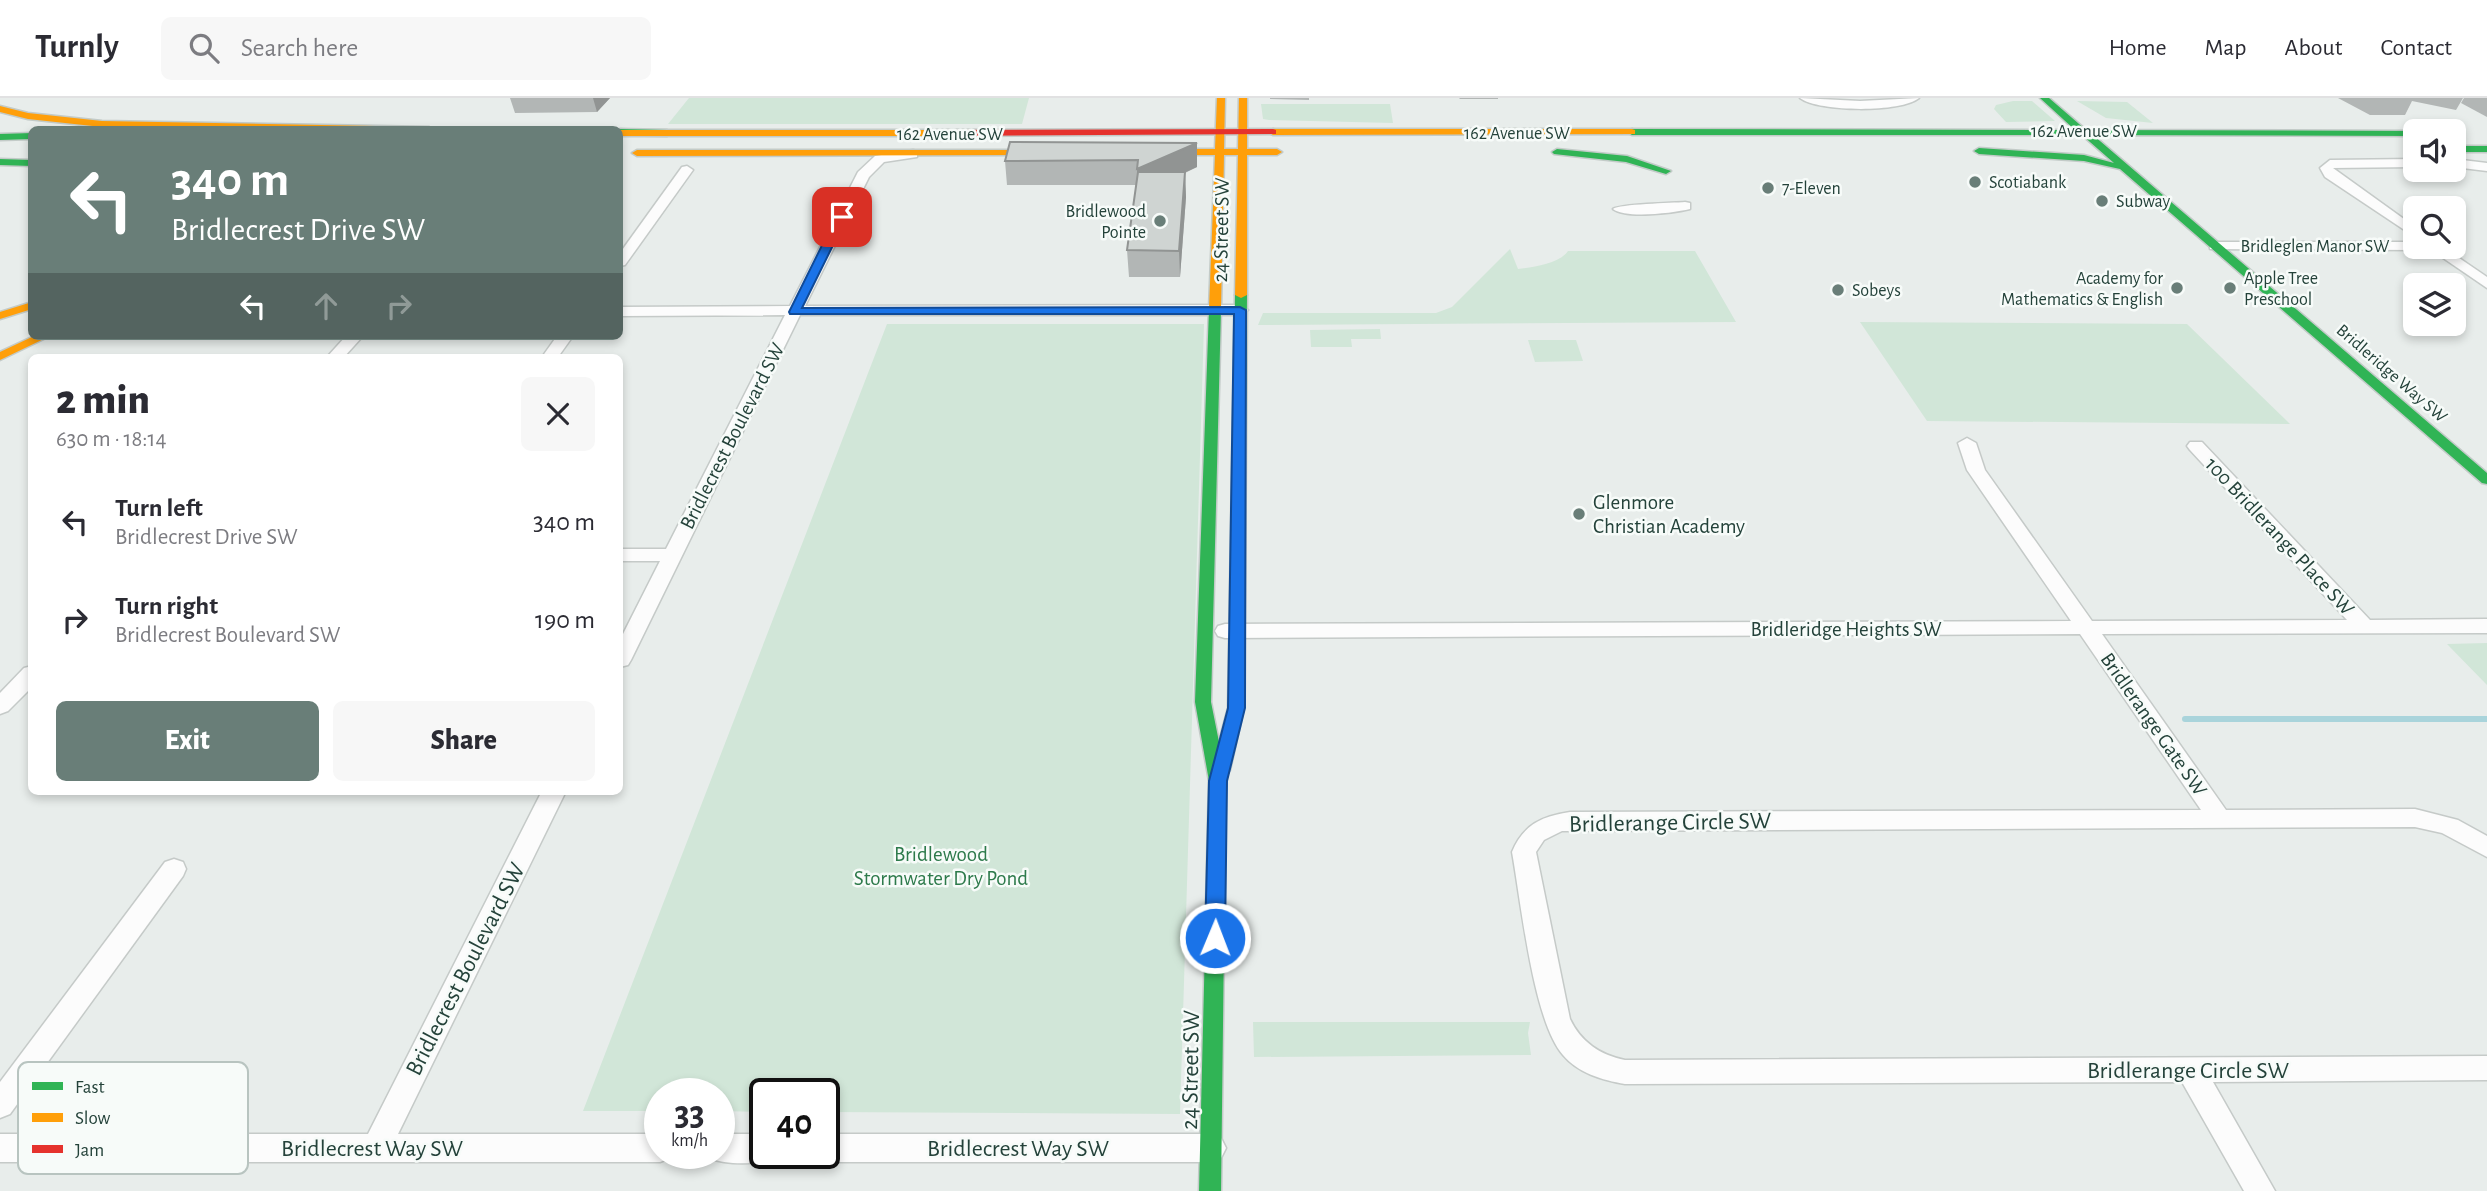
<!DOCTYPE html>
<meta charset="utf-8">
<style>
body{margin:0;font-family:"Alegreya Sans",sans-serif;background:#f7f7f7;color:#2b2b33;height:100vh;display:flex;flex-direction:column;font-size:26px;white-space:nowrap}
*{box-sizing:border-box;margin:0}
p{font-size:23px;color:#7c7c81}
.icon{flex:none;width:38px;height:38px;fill:none;stroke:currentColor;stroke-width:2;stroke-linecap:round;stroke-linejoin:round}
.map{position:relative;flex:1;overflow:hidden}
.sheet{position:absolute;left:28px;top:256px;width:595px;height:441px;display:flex;flex-direction:column;background:#fff;border-radius:10px;box-shadow:0 4px 10px #0003}
.sheet>*{flex:none}
.guide{position:absolute;left:28px;top:28px;width:595px;height:214px;border-radius:10px;box-shadow:0 4px 10px #0003;background:#697e78;color:#fff;overflow:hidden}
.buttons{position:absolute;left:2403px;top:21px;display:grid;gap:14px}
.buttons a{display:grid;place-items:center;width:63px;height:63px;border-radius:10px;background:#fff;box-shadow:0 4px 10px #0003;font-size:35px}
.speed{position:absolute;left:644px;top:980px;display:flex;gap:14px;font-size:35px;font-weight:700;text-align:center}
.speed>*{display:grid;place-content:center;width:91px;height:91px;border-radius:50%;background:#fff;box-shadow:0 4px 10px #0003;line-height:1}
.speed small{font-size:18px;font-weight:400}
.speed .limit{border:4px solid #111;border-radius:10px;background:#fff;color:#111}
.pin{position:absolute;display:grid;place-items:center;width:60px;height:60px;color:#fff;margin:-30px;border-radius:14px;box-shadow:0 4px 10px #0006}
.me{position:absolute;width:77px;margin:-38px;rotate:1deg;stroke-linejoin:round;filter:drop-shadow(0 0 5px #0008)}
.turn{display:flex;align-items:center;gap:24px;height:147px;padding:0 28px;font-size:32px}
.turn .icon{width:91px;height:91px;stroke-width:2.5}
.turn b{display:block;font-size:49px;line-height:60px}
.lanes{display:flex;align-items:center;height:66px;padding:0 28px;background:#0003;justify-content:center;gap:35px;direction:ltr}
.lanes .off{opacity:.35}
.round{display:grid;place-items:center;flex:none;width:74px;height:74px;border-radius:10px;background:#f7f7f7}
.head{display:flex;align-items:center;justify-content:space-between;height:119px;padding:0 28px}
h1{font-size:42px;font-weight:800;line-height:52px}
.action{display:flex;gap:14px;margin-top:auto;padding:14px 28px}
.action a{flex:1;height:80px;border-radius:10px;background:#697e78;color:#fff;font-size:28px;font-weight:800;line-height:80px;text-align:center}
.action a+a{background:#f7f7f7;color:#2b2b33}
ul{padding:0;list-style:none}
li{display:flex;align-items:center;gap:21px;height:98px;padding:0 28px}
li div{flex:1}
li b{display:block;font-size:26px}
li em{font-style:normal}
header{display:flex;align-items:center;gap:42px;box-sizing:border-box;height:98px;padding:0 35px;background:#fff;border-bottom:2px solid #e1e1e2}
header strong{font-size:33px}
nav{display:flex;gap:38px;margin-inline-start:auto;font-size:24px}
.search{width:490px;height:63px;background:#f7f7f7;display:flex;align-items:center;gap:18px;box-sizing:border-box;padding:0 24px;border-radius:10px;color:#7c7c81;font-size:26px}
.map>svg:first-child{display:block}
</style>
<header>
<strong>Turnly</strong>
<div class="search"><svg class="icon" aria-label="search" viewBox="0 0 24 24"><circle cx="10" cy="10" r="6"/><path d="M15 15l6 6"/></svg>Search here</div>
<nav><a>Home</a><a>Map</a><a>About</a><a>Contact</a></nav>
</header>
<div class="map">
<svg width="2487" height="1093" viewBox="0 0 2487 1093">
<rect width="100%" height="100%" fill="#e8edeb"/>
<g fill="#d1e6d8">
<path d="M 689,0 L 1029,0 L 1022,26 L 668,26 Z"/>
<path d="M 2032,3 L 2055,23 L 2006,24 L 1994,11 L 1996,7 L 2013,3 Z"/>
<path d="M 2077,3 L 2127,4 L 2153,25 L 2106,20 Z"/>
<path d="M 1261,6 L 1390,6 L 1393,25 L 1269,22 L 1263,21 Z"/>
<path d="M 1510,151 L 1518,171 C 1533,169 1559,166 1568,153 L 1695,153 L 1736,224 L 1258,227 L 1263,215 L 1436,215 L 1452,209 Z"/>
<path d="M 1860,224 L 2187,226 L 2290,326 L 1927,323 Z"/>
<path d="M 887,226 L 1204,226 L 1180,1016 L 824,1014 L 824,996 L 765,996 L 765,1014 L 719,1013 L 719,996 L 660,996 L 660,1013 L 583,1013 Z"/>
<path d="M 1380,231 L 1381,241 L 1351,241 L 1352,249 L 1311,249 L 1310,232 Z"/>
<path d="M 1528,242 L 1576,242 L 1583,263 L 1535,264 Z"/>
<path d="M 2487,545 L 2487,587 L 2447,546 Z"/>
<path d="M 1253,924 L 1530,924 L 1528,935 L 1531,957 L 1254,959 Z"/>
</g>
<g fill="none" stroke-linecap="round" stroke-linejoin="round">
<path stroke="#a9d4db" stroke-width="6" d="M 2185,621 L 2487,621"/>
<g stroke="#c5cac8" stroke-width="3">
<g id="street">
<path d="M 1800,0 L 1860,3 L 1919,0 C 1901,15 1818,14 1800,0 Z"/>
<path d="M 913,52 L 917,53 L 917,59 L 884,64 L 869,79 L 805,208 L 1240,207 L 1248,212 L 1240,217 L 800,217 L 631,562 L 628,567 L 620,569 L 620,542 L 660,463 L 620,463 L 620,451 L 666,451 L 785,217 L 620,218 L 620,209 L 790,208 L 858,74 L 875,58 Z"/>
<path d="M 2415,61 L 2415,69 L 2333,70 L 2415,129 L 2415,139 L 2325,79 L 2320,70 L 2330,62 Z"/>
<path d="M 2454,61 L 2487,65 L 2487,73 L 2454,69 Z"/>
<path d="M 687,68 L 693,72 L 625,167 L 620,168 L 620,155 L 682,69 Z"/>
<path d="M 1685,104 L 1690,105 L 1690,111 C 1673,115 1626,121 1613,111 C 1619,106 1672,105 1685,104 Z"/>
<path d="M 2215,144 L 2415,144 L 2415,149 L 2422,149 L 2415,152 L 2210,151 L 2210,145 Z"/>
<path d="M 2427,149 L 2443,149 L 2487,179 L 2487,190 Z"/>
<path d="M 346,238 L 363,238 L 344,259 L 327,259 Z"/>
<path d="M 557,238 L 573,238 L 558,259 L 542,259 Z"/>
<path d="M 1967,340 L 1976,345 L 1985,372 L 2092,523 L 2347,522 L 2190,352 L 2187,348 L 2190,344 L 2202,344 L 2370,522 L 2487,521 L 2487,535 L 2102,536 L 2226,712 L 2415,711 L 2458,722 L 2487,738 L 2487,759 L 2442,735 L 2415,729 L 1562,733 L 1544,742 L 1536,754 L 1570,921 C 1581,944 1600,957 1625,962 L 2487,958 L 2487,982 L 2213,984 L 2275,1093 L 2244,1093 L 2182,984 L 1625,986 C 1602,982 1578,975 1563,957 C 1533,923 1521,803 1512,754 C 1523,727 1542,718 1570,714 L 2201,712 L 2080,536 L 1225,540 L 1218,538 L 1215,533 L 1218,528 L 1225,526 L 2071,523 L 1967,372 L 1958,345 Z"/>
<path d="M 32,568 L 32,589 L 8,613 L 0,616 L 0,595 L 24,570 Z"/>
<path d="M 542,693 L 566,693 L 398,1036 L 660,1036 L 660,1055 L 672,1055 L 670,1060 L 660,1064 L 0,1064 L 0,1036 L 368,1036 Z"/>
<path d="M 174,761 L 183,764 L 186,771 L 183,778 L 10,1016 L 0,1020 L 0,984 L 165,764 Z"/>
<path d="M 719,1036 L 765,1036 L 765,1055 L 777,1055 L 775,1060 C 757,1067 727,1067 709,1060 L 707,1055 L 719,1055 Z"/>
<path d="M 824,1036 L 1211,1036 L 1221,1040 L 1226,1050 L 1221,1060 L 1211,1064 L 824,1064 L 814,1060 L 812,1055 L 824,1055 Z"/>
</g>
</g>
<g stroke="#c3cbc8" stroke-width="3">
<g id="fast">
<path d="M 2040,0 L 2049,0 L 2086,32 L 2418,33 L 2415,33 L 2415,38 L 2093,37 L 2487,375 L 2487,386 L 2482,385 L 2120,71 L 2084,63 L 1979,56 L 1974,53 L 1979,50 L 2084,57 L 2114,65 L 2082,37 L 1632,37 L 1627,34 L 1632,31 L 2075,32 Z"/>
<path d="M 620,31 L 667,32 L 672,35 L 667,38 L 620,37 Z"/>
<path d="M 32,35 L 32,41 L 0,42 L 0,36 Z"/>
<rect x="2454" y="48" width="33" height="6"/>
<path d="M 1557,51 L 1627,58 L 1671,73 L 1666,76 L 1626,64 L 1554,56 L 1552,54 Z"/>
<path d="M 0,61 L 32,62 L 32,68 L 0,67 Z"/>
<path d="M 1241,194 L 1247,197 L 1244,610 L 1230,672 L 1226,677 L 1221,1093 L 1199,1093 L 1209,683 L 1195,604 L 1209,211 L 1215,208 L 1221,211 L 1211,604 L 1219,644 L 1228,610 L 1235,197 Z"/>
</g>
</g>
<g stroke="#c3cbc8" stroke-width="3">
<g id="slow">
<path d="M 1217,0 L 1225,0 L 1224,51 L 1238,51 L 1239,0 L 1247,0 L 1247,51 L 1277,51 L 1282,54 L 1277,57 L 1247,57 L 1247,197 L 1241,200 L 1235,197 L 1238,57 L 1224,57 L 1221,211 L 1215,214 L 1209,211 L 1215,57 L 1159,57 L 1154,54 L 1159,51 L 1215,51 Z"/>
<path d="M 0,8 L 28,15 L 102,23 L 429,29 L 433,32 L 102,29 L 28,21 L 0,14 Z"/>
<path d="M 1632,31 L 1635,32 L 1635,36 L 1273,37 L 1268,34 L 1273,31 Z"/>
<path d="M 620,32 L 933,32 L 938,35 L 933,38 L 620,38 Z"/>
<path d="M 1046,52 L 1049,53 L 1049,57 L 637,58 L 632,55 L 637,52 Z"/>
<path d="M 32,204 L 32,211 L 0,221 L 0,214 Z"/>
<path d="M 34,238 L 50,238 L 0,262 L 0,254 Z"/>
</g>
</g>
<g stroke="#c3cbc8" stroke-width="3">
<path id="jam" d="M 1273,31 L 1276,32 L 1276,36 L 933,38 L 928,35 L 933,32 Z"/>
</g>
<use href="#street" fill="#fcfcfc" fill-rule="evenodd"/>
<use href="#fast" fill="#30b455" fill-rule="evenodd"/>
<use href="#slow" fill="#ff9f0a" fill-rule="evenodd"/>
<use href="#jam" fill="#e5322d" fill-rule="evenodd"/>
</g>
<g fill="#b2b6b5">
<path d="M 510,0 L 610,0 L 597,14 L 515,15 Z"/>
<path d="M 1270,0 L 1309,0 L 1309,2 L 1270,1 Z"/>
<path d="M 1459,0 L 1498,0 L 1498,1 L 1460,1 Z"/>
<path d="M 2338,0 L 2463,0 L 2456,12 L 2412,3 L 2405,17 L 2370,17 Z"/>
<path d="M 2464,0 L 2487,0 L 2487,19 L 2461,5 Z"/>
<path d="M 1197,45 L 1197,69 L 1185,75 L 1186,99 L 1180,179 L 1129,179 L 1127,152 L 1136,87 L 1007,87 L 1005,63 Z"/>
</g>
<g fill="#919493">
<path d="M 593,0 L 610,0 L 597,14 Z"/>
<path d="M 1197,45 L 1197,69 L 1138,96 L 1137,71 Z"/>
<path d="M 1185,75 L 1186,99 L 1180,179 L 1179,153 Z"/>
</g>
<g fill="#cfd4d2" stroke="#919493" stroke-width="2">
<path d="M 1010,44 L 1197,45 L 1137,71 L 1138,62 L 1005,63 Z"/>
<path d="M 1138,74 L 1185,74 L 1179,153 L 1127,152 Z"/>
</g>
<path fill="#1a73e8" stroke="#114b97" stroke-width="2" d="M 842,116 L 847,119 L 802,210 L 1240,209 L 1246,212 L 1245,610 L 1227,683 L 1225,840 L 1222,846 L 1215,848 L 1208,846 L 1205,840 L 1209,683 L 1228,610 L 1234,216 L 790,216 L 789,214 L 836,119 Z"/>
<g fill="#697e78" stroke="#f7fbf9" stroke-width="2.5">
<circle cx="1975" cy="84" r="7"/>
<circle cx="1768" cy="90" r="7"/>
<circle cx="2102" cy="103" r="7"/>
<circle cx="1160" cy="123" r="7"/>
<circle cx="2177" cy="190" r="7"/>
<circle cx="2230" cy="190" r="7"/>
<circle cx="1838" cy="192" r="7"/>
<circle cx="1579" cy="416" r="7"/>
</g>
<g text-anchor="middle" stroke-width="5" stroke-linejoin="round" paint-order="stroke">
<g font-size="18" fill="#24423a" stroke="#f7fbf9">
<text x="2084" y="39">162 Avenue SW</text>
<text x="1517" y="41">162 Avenue SW</text>
<text x="950" y="42">162 Avenue SW</text>
<text x="2315" y="154">Bridleglen Manor SW</text>
<text transform="translate(2392 275) rotate(41)" y="6">Bridleridge Way SW</text>
</g>
<g font-size="18" fill="#24423a" stroke="#f7fbf9" text-anchor="start">
<text x="1989" y="90">Scotiabank</text>
<text x="1782" y="96">7-Eleven</text>
<text x="2116" y="109">Subway</text>
<text x="1146" y="119" text-anchor="end">Bridlewood<tspan x="1146" dy="21">Pointe</tspan></text>
<text x="2163" y="186" text-anchor="end">Academy for<tspan x="2163" dy="21">Mathematics &amp; English</tspan></text>
<text x="2244" y="186">Apple Tree<tspan x="2244" dy="21">Preschool</tspan></text>
<text x="1852" y="198">Sobeys</text>
</g>
<g font-size="21" fill="#24423a" stroke="#f7fbf9">
<text transform="translate(1221 132) rotate(-89)" y="7">24 Street SW</text>
<text transform="translate(732 338) rotate(-63)" y="7">Bridlecrest Boulevard SW</text>
<text transform="translate(2280 438) rotate(47)" y="7">100 Bridlerange Place SW</text>
<text x="1846" y="538">Bridleridge Heights SW</text>
<text transform="translate(2154 626) rotate(55)" y="7">Bridlerange Gate SW</text>
</g>
<g font-size="21" fill="#24423a" stroke="#f7fbf9" text-anchor="start">
<text x="1593" y="411">Glenmore<tspan x="1593" dy="24">Christian Academy</tspan></text>
</g>
<g font-size="21" fill="#2d7a4b" stroke="#f7fbf9">
<text x="941" y="763">Bridlewood<tspan x="941" dy="24">Stormwater Dry Pond</tspan></text>
</g>
<g font-size="24" fill="#24423a" stroke="#f7fbf9">
<text transform="translate(1670 724) rotate(-1)" y="8">Bridlerange Circle SW</text>
<text transform="translate(465 871) rotate(-63)" y="8">Bridlecrest Boulevard SW</text>
<text transform="translate(1190 972) rotate(-89)" y="8">24 Street SW</text>
<text x="2188" y="980">Bridlerange Circle SW</text>
<text x="372" y="1058">Bridlecrest Way SW</text>
<text x="1018" y="1058">Bridlecrest Way SW</text>
</g>
</g>
<rect x="18" y="964" width="230" height="112" rx="10" fill="#f7fbf9" stroke="#b8c4c0" stroke-width="2"/>
<rect x="32" y="984" width="31" height="8" fill="#30b455"/>
<rect x="32" y="1015" width="31" height="9" fill="#ff9f0a"/>
<rect x="32" y="1047" width="31" height="8" fill="#e5322d"/>
<g font-size="19" fill="#24423a">
<text x="75" y="995">Fast</text>
<text x="75" y="1026">Slow</text>
<text x="75" y="1058">Jam</text>
</g>
</svg>
<div class="buttons">
<a><svg class="icon" aria-label="sound" viewBox="0 0 24 24"><path d="M4 9h4l5-4v14l-5-4H4zM17 9q2 3 0 6"/></svg></a>
<a><svg class="icon" aria-label="search" viewBox="0 0 24 24"><circle cx="10" cy="10" r="6"/><path d="M15 15l6 6"/></svg></a>
<a><svg class="icon" aria-label="layers" viewBox="0 0 24 24"><path d="M12 4l9 5-9 5-9-5zM3 14l9 5 9-5"/></svg></a>
</div>
<div class="speed"><div>33<small>km/h</small></div><div class="limit">40</div></div>
<div class="pin" style="left:842px;top:119px;background:#d93025"><svg class="icon" aria-label="arrive" viewBox="0 0 24 24"><path d="M6 21V4h12l-3 4 3 4H6"/></svg></div>
<svg class="me" style="left:1215px;top:840px" viewBox="-20 -20 40 40"><circle r="17" fill="#1a73e8" stroke="#fff" stroke-width="3"/><path d="M0-11L8 9 0 5-8 9z" fill="#fff"/></svg>
<div class="guide">
<div class="turn"><svg class="icon" aria-label="left" viewBox="0 0 24 24"><path d="M17 20v-9H6M10 6l-5 5 5 5"/></svg><div><b>340 m</b>Bridlecrest Drive SW</div></div>
<div class="lanes"><svg class="icon" aria-label="left" viewBox="0 0 24 24"><path d="M17 20v-9H6M10 6l-5 5 5 5"/></svg><svg class="icon off" aria-label="ahead" viewBox="0 0 24 24"><path d="M12 20V5M6 11l6-6 6 6"/></svg><svg class="icon off" aria-label="right" viewBox="0 0 24 24"><path d="M7 20v-9h11M14 6l5 5-5 5"/></svg></div>
</div>
<section class="sheet">
<div class="head"><div><h1>2 min</h1><p>630 m · 18:14</p></div><a class="round"><svg class="icon" aria-label="close" viewBox="0 0 24 24"><path d="M6 6l12 12M18 6L6 18"/></svg></a></div>
<ul>
<li><svg class="icon" aria-label="left" viewBox="0 0 24 24"><path d="M17 20v-9H6M10 6l-5 5 5 5"/></svg><div><b>Turn left</b><p>Bridlecrest Drive SW</p></div><em>340 m</em></li>
<li><svg class="icon" aria-label="right" viewBox="0 0 24 24"><path d="M7 20v-9h11M14 6l5 5-5 5"/></svg><div><b>Turn right</b><p>Bridlecrest Boulevard SW</p></div><em>190 m</em></li>
</ul>
<div class="action"><a>Exit</a><a>Share</a></div>
</section>
</div>
